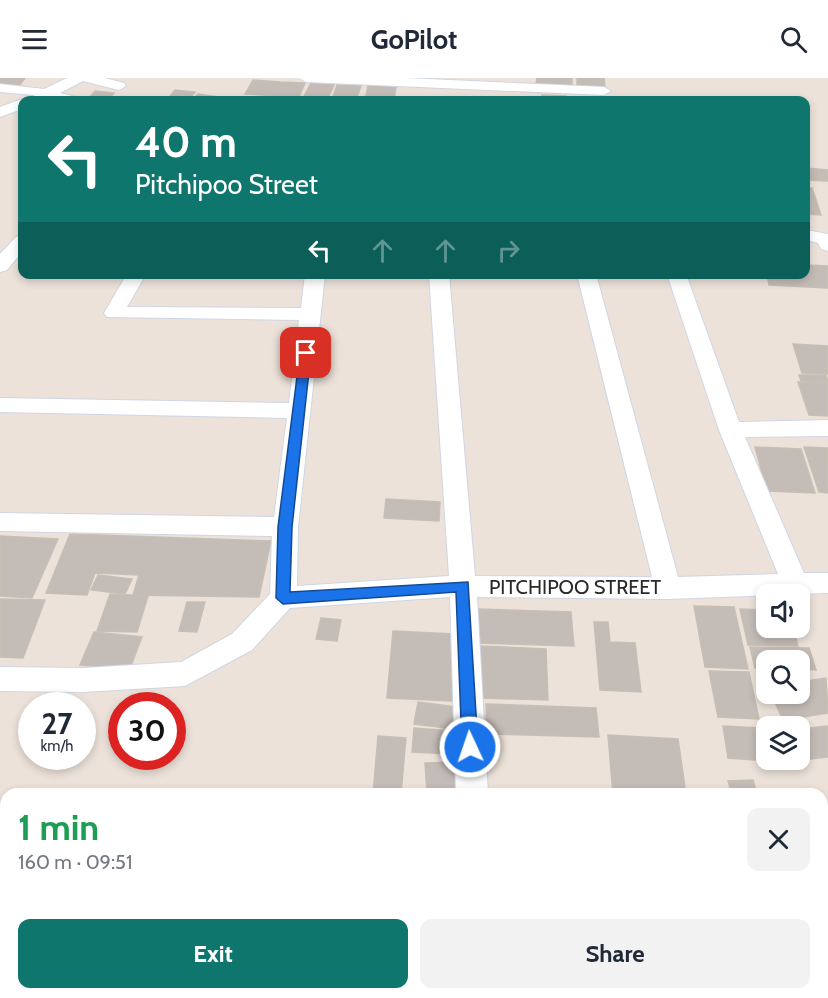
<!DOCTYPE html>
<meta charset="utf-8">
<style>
body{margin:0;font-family:Cabin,sans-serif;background:#f2f2f3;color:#1f2937;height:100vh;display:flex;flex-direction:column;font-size:22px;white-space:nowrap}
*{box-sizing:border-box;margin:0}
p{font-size:20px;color:#747a83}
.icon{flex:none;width:33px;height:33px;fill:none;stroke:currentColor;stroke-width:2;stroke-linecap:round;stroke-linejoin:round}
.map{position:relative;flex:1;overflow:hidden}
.drawer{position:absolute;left:0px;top:710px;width:828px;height:212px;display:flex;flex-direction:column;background:#fff;border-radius:18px 18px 0 0;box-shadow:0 3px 9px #0003}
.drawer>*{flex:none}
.top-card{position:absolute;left:18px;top:18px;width:792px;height:183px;border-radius:12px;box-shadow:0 3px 9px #0003;background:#0f766e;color:#fff;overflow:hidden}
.fabs{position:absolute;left:756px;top:506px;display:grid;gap:12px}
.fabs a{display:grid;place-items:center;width:54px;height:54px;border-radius:12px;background:#fff;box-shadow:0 3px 9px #0003;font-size:30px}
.speed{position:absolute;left:18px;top:614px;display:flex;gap:12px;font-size:30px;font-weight:700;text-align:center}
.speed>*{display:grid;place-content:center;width:78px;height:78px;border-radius:50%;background:#fff;box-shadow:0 3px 9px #0003;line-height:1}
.speed small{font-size:15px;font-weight:400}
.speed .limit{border:9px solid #d22;background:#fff;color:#111}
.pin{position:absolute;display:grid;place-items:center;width:51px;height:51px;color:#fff;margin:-26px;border-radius:12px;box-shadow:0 3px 9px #0006}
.me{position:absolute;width:66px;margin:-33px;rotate:357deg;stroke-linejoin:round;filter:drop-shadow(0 0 4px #0008)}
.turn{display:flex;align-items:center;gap:21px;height:126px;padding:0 18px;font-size:27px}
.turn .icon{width:78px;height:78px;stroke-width:2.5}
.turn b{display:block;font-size:42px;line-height:51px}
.lanes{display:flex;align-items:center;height:57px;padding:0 18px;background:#0003;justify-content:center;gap:30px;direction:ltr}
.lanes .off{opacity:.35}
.round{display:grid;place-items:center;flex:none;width:63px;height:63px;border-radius:12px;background:#f2f2f3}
.overview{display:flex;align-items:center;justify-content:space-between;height:102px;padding:0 18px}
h1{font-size:36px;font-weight:800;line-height:45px;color:#1e9e55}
.primary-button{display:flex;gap:12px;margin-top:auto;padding:12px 18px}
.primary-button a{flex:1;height:69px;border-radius:12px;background:#0f766e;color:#fff;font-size:24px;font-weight:800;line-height:69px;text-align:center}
.primary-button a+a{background:#f2f2f3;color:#1f2937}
header{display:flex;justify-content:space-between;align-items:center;height:78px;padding:0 18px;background:#fff;font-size:27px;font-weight:800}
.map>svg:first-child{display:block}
</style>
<header><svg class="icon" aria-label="menu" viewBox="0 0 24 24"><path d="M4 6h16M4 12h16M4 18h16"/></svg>GoPilot<svg class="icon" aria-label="search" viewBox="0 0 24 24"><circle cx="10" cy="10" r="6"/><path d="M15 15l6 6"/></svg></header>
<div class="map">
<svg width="828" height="920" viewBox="0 0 828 920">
<rect width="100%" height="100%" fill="#ece2da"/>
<g fill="#c4bcb7" stroke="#c7beb4" stroke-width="1.5">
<path d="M 0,0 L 25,0 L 20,7 L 0,6 Z"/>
<path d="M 537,0 L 572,0 L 572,9 L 536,7 Z"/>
<path d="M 577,0 L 604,0 L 605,10 L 577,9 Z"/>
<path d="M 253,2 L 280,4 L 305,5 L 299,19 L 245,16 Z"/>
<path d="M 311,5 L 334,7 L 327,22 L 302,22 Z"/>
<path d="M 337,7 L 361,8 L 356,22 L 332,22 Z"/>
<path d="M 368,8 L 396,9 L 394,22 L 365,22 Z"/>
<path d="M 175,12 L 195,14 L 188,22 L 167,22 Z"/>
<path d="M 95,13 L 114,15 L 108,22 L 88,21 Z"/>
<path d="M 198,16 L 225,20 L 243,22 L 192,22 Z"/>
<path d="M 542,17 L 566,18 L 566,22 L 542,22 Z"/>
<path d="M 806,90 L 828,92 L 828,103 L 806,102 Z"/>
<path d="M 806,110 L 812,110 L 821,137 L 806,136 Z"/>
<path d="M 806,187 L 828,188 L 828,210 L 769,207 L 767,196 L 806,196 Z"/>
<path d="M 793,266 L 828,268 L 828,296 L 802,295 Z"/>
<path d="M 799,297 L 826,297 L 828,304 L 801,303 Z"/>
<path d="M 798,304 L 828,305 L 828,338 L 809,337 Z"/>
<path d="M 755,369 L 801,371 L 815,415 L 767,413 Z"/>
<path d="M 804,369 L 828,370 L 828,415 L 819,414 Z"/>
<path d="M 386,421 L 440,424 L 439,443 L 384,440 Z"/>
<path d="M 70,456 L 271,463 L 259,519 L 133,517 L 139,497 L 95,495 L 87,517 L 46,515 Z"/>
<path d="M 0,458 L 58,461 L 32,520 L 0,518 Z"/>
<path d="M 98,497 L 132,501 L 125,516 L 91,512 Z"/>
<path d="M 110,516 L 148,518 L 137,554 L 97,553 Z"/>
<path d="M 0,521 L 45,522 L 23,580 L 0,579 Z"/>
<path d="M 187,524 L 205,524 L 197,554 L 179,553 Z"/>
<path d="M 694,528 L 734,529 L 748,591 L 705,589 Z"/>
<path d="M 478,531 L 571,534 L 574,568 L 478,565 Z"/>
<path d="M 740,531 L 766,532 L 766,549 L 793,549 L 798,568 L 748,567 Z"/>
<path d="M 321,540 L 341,542 L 337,563 L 316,561 Z"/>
<path d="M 594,544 L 608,544 L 610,564 L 635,565 L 641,614 L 600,612 Z"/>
<path d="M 393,553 L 454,556 L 452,623 L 387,620 Z"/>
<path d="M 94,554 L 142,559 L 129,593 L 80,587 Z"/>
<path d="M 480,568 L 546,571 L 548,622 L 480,620 Z"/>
<path d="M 750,569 L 809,570 L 816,592 L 800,591 L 800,582 L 766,582 L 766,590 L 755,590 Z"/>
<path d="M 709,593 L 749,594 L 759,641 L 718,639 Z"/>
<path d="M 826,600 L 828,635 L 783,642 L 771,615 L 800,615 L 800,604 Z"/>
<path d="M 418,624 L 456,629 L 454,651 L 414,646 Z"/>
<path d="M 486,626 L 596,630 L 599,659 L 487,656 Z"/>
<path d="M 723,648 L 761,650 L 767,683 L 728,680 Z"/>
<path d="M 828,648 L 828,679 L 785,684 L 784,681 L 800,681 L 800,651 Z"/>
<path d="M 414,650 L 452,653 L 451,676 L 412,674 Z"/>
<path d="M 608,657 L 678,661 L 686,716 L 613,716 Z"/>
<path d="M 378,658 L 406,660 L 401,716 L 373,716 Z"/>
<path d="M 456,684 L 459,716 L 427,716 L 425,685 Z"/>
<path d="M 753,702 L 757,716 L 732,716 L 728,703 Z"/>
<rect x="0" y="754" width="6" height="71"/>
<rect x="822" y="758" width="6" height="67"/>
<path d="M 0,867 L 6,868 L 6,915 L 85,915 L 84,920 L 0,920 Z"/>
<path d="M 92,915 L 169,915 L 169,920 L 91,920 Z"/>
<path d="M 202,915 L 260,915 L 259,920 L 201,920 Z"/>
<path d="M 265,915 L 344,915 L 344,920 L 264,920 Z"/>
<path d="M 709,915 L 815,915 L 816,920 L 737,920 L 709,918 Z"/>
</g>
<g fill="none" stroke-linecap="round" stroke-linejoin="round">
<g stroke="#cfd6e3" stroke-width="2">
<g id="street">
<path d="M 67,0 L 105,0 L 124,5 L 126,8 L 119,12 L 83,3 L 60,15 L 76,19 L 78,22 L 36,22 L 34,17 L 0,14 L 0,6 L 44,11 Z"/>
<path d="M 299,0 L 406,0 L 604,9 L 611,13 L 604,17 L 306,4 Z"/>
<path d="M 22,21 L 26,22 L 22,22 L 22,31 L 0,39 L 0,29 Z"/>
<path d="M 806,152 L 828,156 L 828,173 L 821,171 L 818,165 L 806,162 Z"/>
<path d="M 22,157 L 22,174 L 7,192 L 0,194 L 0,176 L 16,159 Z"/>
<path d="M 127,196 L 146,196 L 127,229 L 301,230 L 305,196 L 325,196 L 298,449 L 297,508 L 449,498 L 429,196 L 449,196 L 475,498 L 652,499 L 577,196 L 596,196 L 678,499 L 778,496 L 719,352 L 667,196 L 686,196 L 739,344 L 828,342 L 828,358 L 745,359 L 804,495 L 828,495 L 828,515 L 668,521 L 477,519 L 488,716 L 456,716 L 450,519 L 290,530 L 252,572 L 185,608 L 83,614 L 0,613 L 0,589 L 83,590 L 181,584 L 232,556 L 270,516 L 272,458 L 0,453 L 0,435 L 274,439 L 287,340 L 0,334 L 0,320 L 289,325 L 299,242 L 107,239 L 104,235 Z"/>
<rect x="0" y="830" width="6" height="34"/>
<path d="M 167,915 L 203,915 L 202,920 L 166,920 Z"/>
<path d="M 373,915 L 412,915 L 414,920 L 375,920 Z"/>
<rect x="463" y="915" width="36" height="5"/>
</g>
</g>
<use href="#street" fill="#fff" fill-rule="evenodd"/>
</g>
<path fill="#1a73e8" stroke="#114b97" stroke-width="1.5" d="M 306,271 L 311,275 L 292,449 L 290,514 L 468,504 L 478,669 L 476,675 L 470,677 L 464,675 L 462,669 L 456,514 L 283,526 L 276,520 L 278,449 L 300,275 Z"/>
<g text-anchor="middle" stroke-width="5" stroke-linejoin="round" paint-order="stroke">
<g font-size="20" fill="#292929" stroke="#fff">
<text x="575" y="516">PITCHIPOO STREET</text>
</g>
</g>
</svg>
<div class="fabs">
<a><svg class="icon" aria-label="sound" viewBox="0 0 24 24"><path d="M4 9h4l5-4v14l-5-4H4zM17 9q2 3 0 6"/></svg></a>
<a><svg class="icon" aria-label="search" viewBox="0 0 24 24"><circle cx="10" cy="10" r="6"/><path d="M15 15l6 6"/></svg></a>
<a><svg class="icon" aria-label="layers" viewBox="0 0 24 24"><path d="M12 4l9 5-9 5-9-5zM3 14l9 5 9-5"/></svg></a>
</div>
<div class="speed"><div>27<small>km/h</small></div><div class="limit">30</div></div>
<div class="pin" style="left:306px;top:275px;background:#d93025"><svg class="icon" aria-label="arrive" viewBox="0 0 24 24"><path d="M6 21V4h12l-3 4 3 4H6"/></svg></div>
<svg class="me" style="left:470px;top:669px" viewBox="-20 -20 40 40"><circle r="17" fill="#1a73e8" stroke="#fff" stroke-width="3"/><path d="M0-11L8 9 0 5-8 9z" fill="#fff"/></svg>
<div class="top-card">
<div class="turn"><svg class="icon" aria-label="left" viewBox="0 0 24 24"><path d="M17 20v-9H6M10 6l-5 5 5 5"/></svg><div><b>40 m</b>Pitchipoo Street</div></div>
<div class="lanes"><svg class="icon" aria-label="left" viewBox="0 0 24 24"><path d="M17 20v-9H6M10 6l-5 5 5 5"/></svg><svg class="icon off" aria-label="ahead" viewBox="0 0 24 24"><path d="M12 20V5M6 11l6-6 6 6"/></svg><svg class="icon off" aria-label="ahead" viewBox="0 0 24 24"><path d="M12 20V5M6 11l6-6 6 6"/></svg><svg class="icon off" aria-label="right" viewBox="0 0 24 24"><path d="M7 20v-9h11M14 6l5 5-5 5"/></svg></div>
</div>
<section class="drawer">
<div class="overview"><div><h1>1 min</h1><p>160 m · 09:51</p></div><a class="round"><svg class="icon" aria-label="close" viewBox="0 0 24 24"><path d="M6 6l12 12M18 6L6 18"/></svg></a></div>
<div class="primary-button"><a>Exit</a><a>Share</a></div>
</section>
</div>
